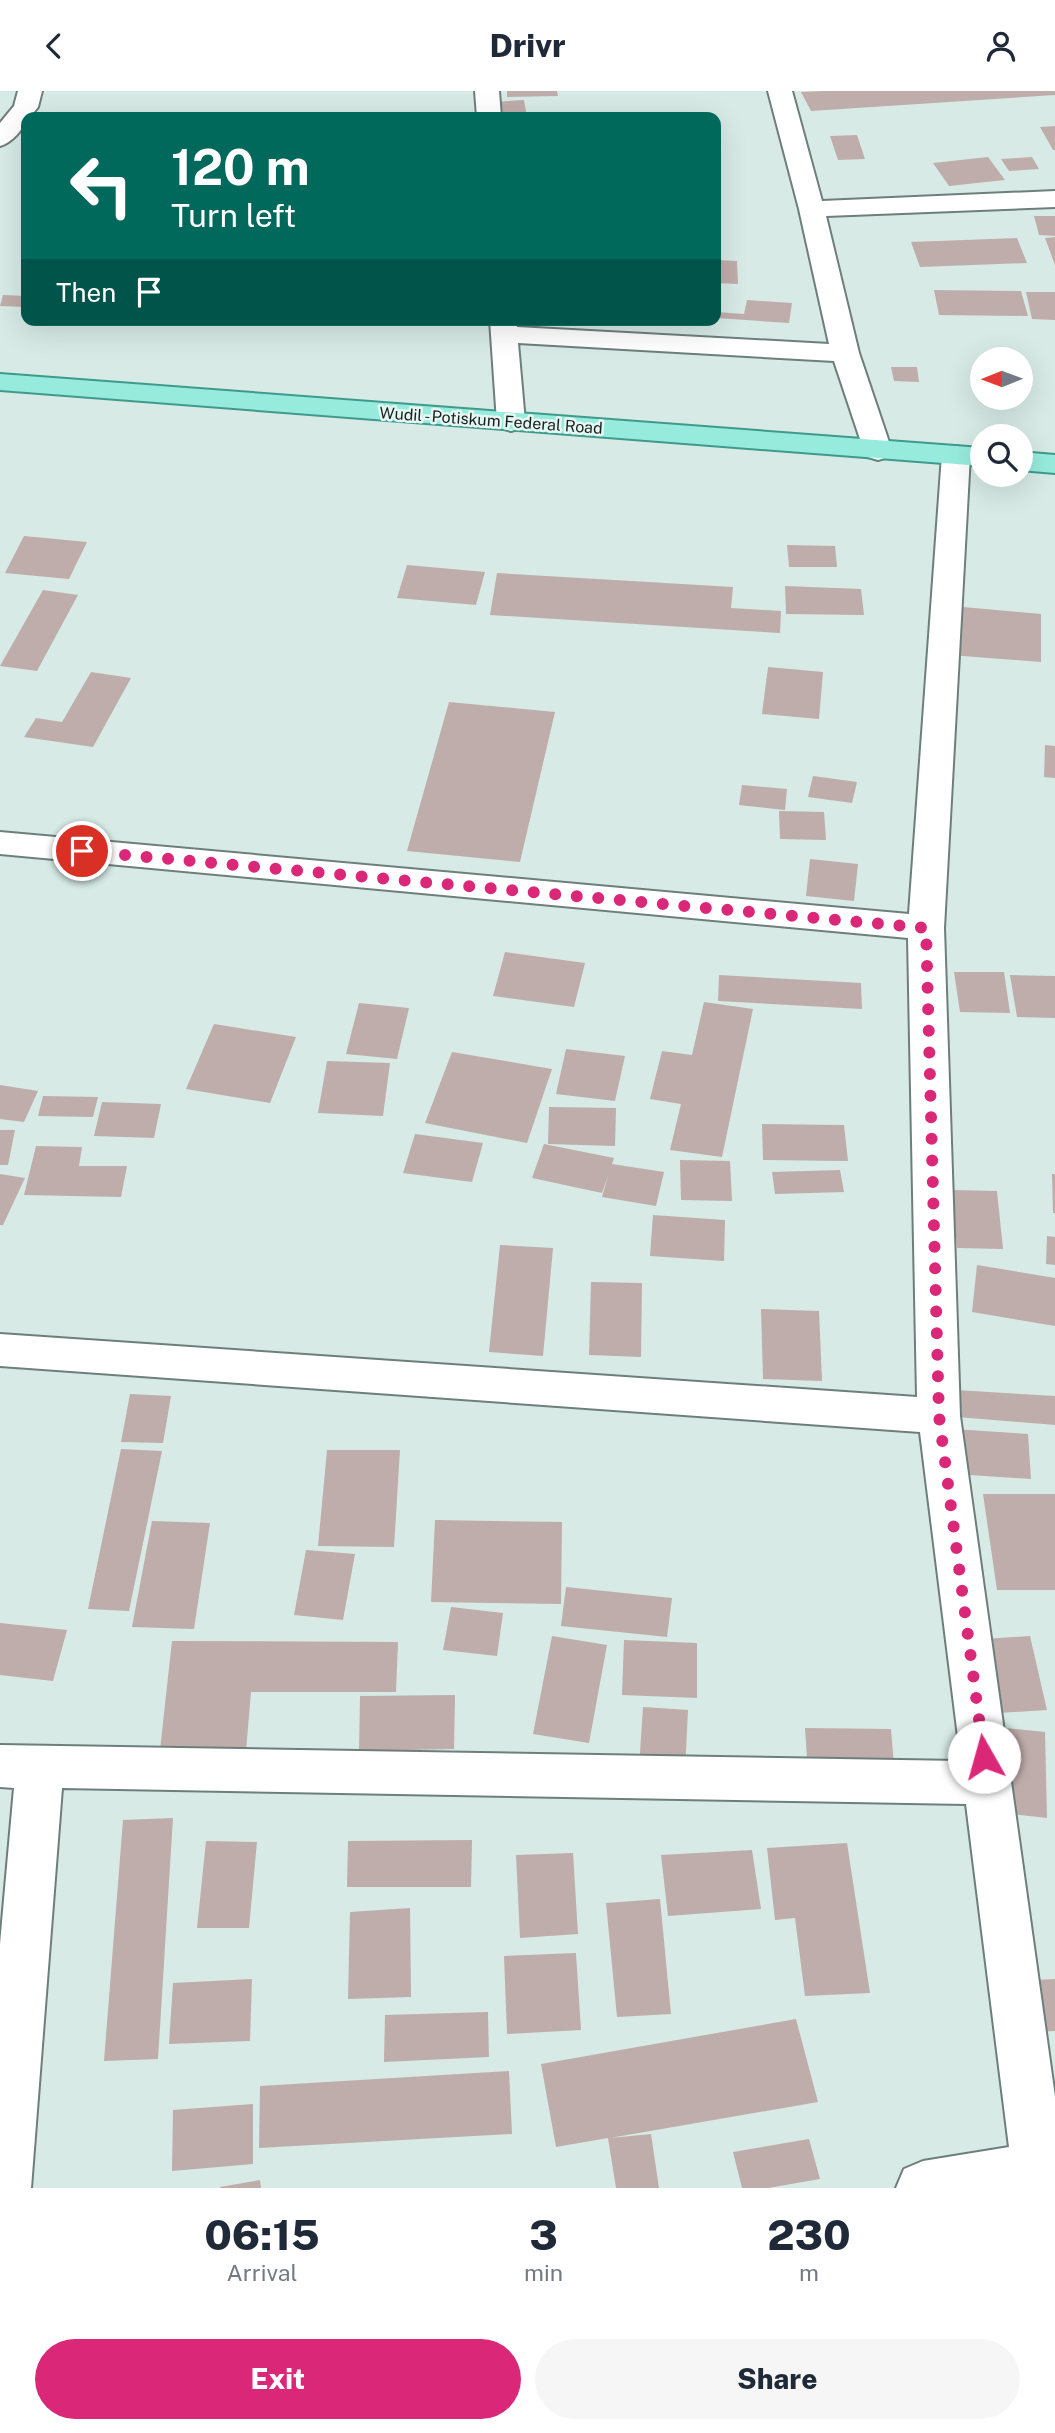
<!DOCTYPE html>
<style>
body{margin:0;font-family:"Public Sans",sans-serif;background:#f6f6f7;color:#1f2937;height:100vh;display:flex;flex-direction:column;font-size:26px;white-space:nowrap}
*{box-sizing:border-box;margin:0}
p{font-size:23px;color:#747a83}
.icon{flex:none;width:38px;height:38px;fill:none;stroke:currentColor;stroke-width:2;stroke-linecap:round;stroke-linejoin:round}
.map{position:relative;height:2097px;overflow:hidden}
.panel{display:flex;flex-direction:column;background:#fff;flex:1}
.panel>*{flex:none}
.banner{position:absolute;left:21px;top:21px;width:700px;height:214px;border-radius:14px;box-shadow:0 7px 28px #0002;background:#00695c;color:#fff;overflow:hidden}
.needle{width:46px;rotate:269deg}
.buttons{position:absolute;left:970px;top:256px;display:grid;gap:14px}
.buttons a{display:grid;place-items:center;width:63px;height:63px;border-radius:50%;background:#fff;box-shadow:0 7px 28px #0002;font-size:35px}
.pin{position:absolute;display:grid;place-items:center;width:60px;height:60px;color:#fff;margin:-30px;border:4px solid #fff;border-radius:50%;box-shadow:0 2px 7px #0007}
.me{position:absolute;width:77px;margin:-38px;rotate:353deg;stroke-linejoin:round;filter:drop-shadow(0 0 5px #0008)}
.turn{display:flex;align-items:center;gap:24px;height:147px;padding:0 35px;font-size:32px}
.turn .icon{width:91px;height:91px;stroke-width:2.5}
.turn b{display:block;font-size:49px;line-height:60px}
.then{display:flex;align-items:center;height:66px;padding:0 35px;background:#0003;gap:14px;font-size:26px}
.eta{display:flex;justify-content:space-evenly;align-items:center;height:119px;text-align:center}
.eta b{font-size:42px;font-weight:800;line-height:49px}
.primary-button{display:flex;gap:14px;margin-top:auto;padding:14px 35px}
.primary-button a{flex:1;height:80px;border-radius:42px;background:#db2777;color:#fff;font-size:28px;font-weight:800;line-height:80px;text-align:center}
.primary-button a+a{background:#f6f6f7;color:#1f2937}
header{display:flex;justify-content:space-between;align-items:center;height:91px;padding:0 35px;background:#fff;font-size:32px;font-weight:800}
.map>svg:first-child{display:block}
</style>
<header><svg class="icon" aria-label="back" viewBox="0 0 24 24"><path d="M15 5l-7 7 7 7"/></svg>Drivr<svg class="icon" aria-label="person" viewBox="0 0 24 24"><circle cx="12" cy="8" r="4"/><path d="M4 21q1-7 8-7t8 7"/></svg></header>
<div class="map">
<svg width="1055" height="2097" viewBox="0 0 1055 2097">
<rect width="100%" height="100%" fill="#d7eae5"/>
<g fill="#bfadab">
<path d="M 507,0 L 557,0 L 558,5 L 507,6 Z"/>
<path d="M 823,0 L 1055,0 L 1055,4 L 811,20 L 801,1 Z"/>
<path d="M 524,9 L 527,26 L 495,26 L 493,11 Z"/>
<path d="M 1055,35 L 1055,59 L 1053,59 L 1040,36 Z"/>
<path d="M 857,44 L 865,68 L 838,69 L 830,45 Z"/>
<path d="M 988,66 L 1005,89 L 949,95 L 933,72 Z"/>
<path d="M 1032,66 L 1039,78 L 1009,80 L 1001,68 Z"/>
<path d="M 1034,125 L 1055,125 L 1055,145 L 1039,144 Z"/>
<path d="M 1055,146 L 1055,174 L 1045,147 Z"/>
<path d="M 1017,147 L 1027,172 L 920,176 L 911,151 Z"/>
<path d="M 716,169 L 737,170 L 738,193 L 716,192 Z"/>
<path d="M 934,199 L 1021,200 L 1028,225 L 939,224 Z"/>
<path d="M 1026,201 L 1055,201 L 1055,229 L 1032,228 Z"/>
<path d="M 3,204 L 26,205 L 26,216 L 0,215 Z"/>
<path d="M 747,209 L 792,212 L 789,232 L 716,227 L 716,221 L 744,223 Z"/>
<path d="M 891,276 L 917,276 L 919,291 L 894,290 Z"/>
<path d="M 24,445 L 87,451 L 69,488 L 5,482 Z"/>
<path d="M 787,454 L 835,455 L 837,476 L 789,476 Z"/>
<path d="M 407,474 L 485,481 L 476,514 L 397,507 Z"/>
<path d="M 497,482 L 733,496 L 731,517 L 781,520 L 780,542 L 490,524 Z"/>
<path d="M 785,495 L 861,498 L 864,524 L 786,523 Z"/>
<path d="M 43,499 L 78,504 L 37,580 L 0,575 Z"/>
<path d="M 952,515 L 1041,523 L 1041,571 L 950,564 Z"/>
<path d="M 768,576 L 823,581 L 819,628 L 762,623 Z"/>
<path d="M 91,581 L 131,587 L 93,656 L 24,646 L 36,627 L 62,631 Z"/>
<path d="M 449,611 L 555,621 L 520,771 L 407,760 Z"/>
<path d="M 1045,654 L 1055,655 L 1055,687 L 1044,686 Z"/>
<path d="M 813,685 L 857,691 L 852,712 L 808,706 Z"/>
<path d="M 742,694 L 787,698 L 785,719 L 739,714 Z"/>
<path d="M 779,720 L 824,721 L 826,749 L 780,748 Z"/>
<path d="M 810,768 L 858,773 L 854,810 L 806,805 Z"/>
<path d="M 505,861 L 585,872 L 574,916 L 493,905 Z"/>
<path d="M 954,881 L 1004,881 L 1010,922 L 960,921 Z"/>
<path d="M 719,884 L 861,892 L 862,918 L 718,910 Z"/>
<path d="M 1010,884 L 1055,885 L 1055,927 L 1017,926 Z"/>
<path d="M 704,911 L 753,918 L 722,1066 L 670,1059 L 681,1013 L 650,1008 L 662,960 L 692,964 Z"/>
<path d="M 359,912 L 409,917 L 397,968 L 346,963 Z"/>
<path d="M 214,933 L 296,946 L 270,1012 L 186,998 Z"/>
<path d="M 566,958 L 625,965 L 615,1010 L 556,1003 Z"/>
<path d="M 452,961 L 552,978 L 527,1052 L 425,1032 Z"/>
<path d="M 327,970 L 390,972 L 383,1025 L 318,1022 Z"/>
<path d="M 0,994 L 38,1000 L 24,1031 L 0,1028 Z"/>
<path d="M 43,1005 L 98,1006 L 93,1026 L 38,1025 Z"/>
<path d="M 102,1011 L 161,1013 L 154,1047 L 94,1045 Z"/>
<path d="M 549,1016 L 616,1017 L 615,1055 L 548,1053 Z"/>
<path d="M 762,1033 L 844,1034 L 848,1070 L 763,1069 Z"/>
<path d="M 0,1039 L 15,1039 L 8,1074 L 0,1074 Z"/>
<path d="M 415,1043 L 483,1052 L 472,1091 L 403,1082 Z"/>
<path d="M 544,1053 L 614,1067 L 612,1073 L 664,1081 L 656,1115 L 602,1106 L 608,1085 L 602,1102 L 532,1087 Z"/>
<path d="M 36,1055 L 82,1056 L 79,1075 L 127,1075 L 121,1106 L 24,1104 Z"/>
<path d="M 680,1069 L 730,1070 L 732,1110 L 681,1109 Z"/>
<path d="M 840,1079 L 844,1101 L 775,1103 L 772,1081 Z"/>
<path d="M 0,1083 L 25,1087 L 3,1134 L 0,1134 Z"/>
<path d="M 1052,1083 L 1055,1083 L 1055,1122 L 1053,1122 Z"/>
<path d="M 952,1099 L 997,1100 L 1003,1158 L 957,1157 Z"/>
<path d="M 653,1124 L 725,1129 L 724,1170 L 650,1165 Z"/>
<path d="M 1047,1145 L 1055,1146 L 1055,1174 L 1046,1173 Z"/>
<path d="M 500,1154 L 553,1157 L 543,1265 L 489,1261 Z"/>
<path d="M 977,1174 L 1055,1187 L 1055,1235 L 972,1221 Z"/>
<path d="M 591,1191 L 642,1192 L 641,1266 L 589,1264 Z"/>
<path d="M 761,1218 L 819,1220 L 822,1290 L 763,1288 Z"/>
<path d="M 956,1299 L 1055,1305 L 1055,1334 L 957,1326 Z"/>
<path d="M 130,1303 L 171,1305 L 163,1352 L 121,1351 Z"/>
<path d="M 953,1338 L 1028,1343 L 1031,1388 L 955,1383 Z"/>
<path d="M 121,1358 L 162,1360 L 129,1520 L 88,1518 Z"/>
<path d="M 327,1359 L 400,1359 L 394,1456 L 318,1455 Z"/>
<path d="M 983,1403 L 1055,1403 L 1055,1499 L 997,1499 Z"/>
<path d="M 435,1429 L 562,1431 L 561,1513 L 431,1511 Z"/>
<path d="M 152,1430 L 210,1432 L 194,1538 L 132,1536 Z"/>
<path d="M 306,1459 L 355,1463 L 343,1529 L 294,1524 Z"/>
<path d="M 566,1496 L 672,1507 L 667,1546 L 561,1535 Z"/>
<path d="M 451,1516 L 503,1522 L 497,1565 L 443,1559 Z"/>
<path d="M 0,1532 L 67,1539 L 53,1590 L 0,1584 Z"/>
<path d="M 552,1545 L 607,1554 L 589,1652 L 533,1643 Z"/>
<path d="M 1030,1545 L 1047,1619 L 969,1624 L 953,1550 Z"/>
<path d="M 624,1549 L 697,1552 L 697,1607 L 622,1604 Z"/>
<path d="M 172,1550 L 398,1551 L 396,1601 L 251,1601 L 246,1660 L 160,1659 Z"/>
<path d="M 455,1604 L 454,1658 L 359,1660 L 360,1605 Z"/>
<path d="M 643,1616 L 688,1619 L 685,1680 L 639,1677 Z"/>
<path d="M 976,1634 L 1045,1641 L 1047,1727 L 974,1719 Z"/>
<path d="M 805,1637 L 891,1638 L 897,1712 L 810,1710 Z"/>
<path d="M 173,1727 L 158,1968 L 104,1970 L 123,1729 Z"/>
<path d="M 472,1749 L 471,1796 L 347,1796 L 348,1750 Z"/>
<path d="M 206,1750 L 257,1751 L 249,1837 L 197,1837 Z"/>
<path d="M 847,1752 L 870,1902 L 805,1905 L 795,1827 L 775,1829 L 767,1757 Z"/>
<path d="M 752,1759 L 761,1818 L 668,1825 L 661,1764 Z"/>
<path d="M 573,1762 L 578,1843 L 520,1847 L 516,1764 Z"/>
<path d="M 660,1808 L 671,1923 L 617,1926 L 606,1812 Z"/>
<path d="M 410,1817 L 411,1906 L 348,1908 L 350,1821 Z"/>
<path d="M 576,1862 L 581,1939 L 507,1943 L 504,1865 Z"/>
<path d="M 252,1888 L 250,1950 L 169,1953 L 173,1892 Z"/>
<path d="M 1055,1888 L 1055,1940 L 1027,1941 L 1018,1890 Z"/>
<path d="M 488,1921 L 489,1966 L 384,1971 L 385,1924 Z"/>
<path d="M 796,1928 L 818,2011 L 610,2047 L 651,2043 L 659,2097 L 616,2097 L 608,2047 L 556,2056 L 541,1973 Z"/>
<path d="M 509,1980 L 512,2043 L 259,2057 L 260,1995 Z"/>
<path d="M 253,2013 L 253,2073 L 172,2080 L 173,2019 Z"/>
<path d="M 809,2048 L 820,2088 L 768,2097 L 742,2097 L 733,2061 Z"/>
<path d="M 260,2089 L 261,2097 L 220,2097 L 220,2096 Z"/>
</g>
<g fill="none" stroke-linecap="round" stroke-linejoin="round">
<g stroke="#6e7f7b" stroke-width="4">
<g id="street">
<path d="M 18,0 L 42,0 L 38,16 L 30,26 L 26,26 C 25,38 11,52 0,55 L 0,32 L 14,15 Z"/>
<path d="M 475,0 L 499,0 L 501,26 L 477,26 Z"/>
<path d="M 768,0 L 792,0 L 822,110 L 1055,100 L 1055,116 L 826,125 L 859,262 L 892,360 L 888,366 L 878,369 L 868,366 L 864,360 L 834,270 L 518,252 L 525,331 L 521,337 L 511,340 L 501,337 L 497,331 L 490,229 L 516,229 L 517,236 L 829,253 L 799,118 Z"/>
<path d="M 956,355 L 966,358 L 970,364 L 944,837 L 960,1325 L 1055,2006 L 1055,2097 L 896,2097 L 904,2078 L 923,2070 L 1009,2056 L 966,1713 L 62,1697 L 31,2097 L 0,2097 L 0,1853 L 14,1697 L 0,1696 L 0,1654 L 961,1670 L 920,1341 L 0,1275 L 0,1243 L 917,1306 L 908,847 L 0,763 L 0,741 L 909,823 L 942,364 L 946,358 Z"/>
</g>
</g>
<g stroke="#3e9b8c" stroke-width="4">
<g id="primary">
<path d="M 0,283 L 982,357 L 982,375 L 0,299 Z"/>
<path d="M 1020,361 L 1055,364 L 1055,382 L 1020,379 Z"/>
</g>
</g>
<use href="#street" fill="#fff" fill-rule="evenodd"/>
<use href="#primary" fill="#97ebdd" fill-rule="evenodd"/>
</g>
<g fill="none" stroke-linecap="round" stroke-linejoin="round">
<path stroke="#db2777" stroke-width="12" stroke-dasharray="0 21.6" d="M 82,760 L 926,837 L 939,1325 L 984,1666"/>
</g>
<g text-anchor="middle" stroke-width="5" stroke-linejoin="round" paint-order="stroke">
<g font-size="16" fill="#191f1e" stroke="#e4f7f2">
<text transform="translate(491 329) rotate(4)" y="6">Wudil - Potiskum Federal Road</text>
</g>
</g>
</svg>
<div class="buttons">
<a><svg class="needle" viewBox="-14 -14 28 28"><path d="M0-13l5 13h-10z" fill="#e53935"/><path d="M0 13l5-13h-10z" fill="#747a83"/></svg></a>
<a><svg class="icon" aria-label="search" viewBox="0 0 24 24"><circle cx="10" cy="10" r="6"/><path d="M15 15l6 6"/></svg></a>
</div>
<div class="pin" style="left:82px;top:760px;background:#d93025"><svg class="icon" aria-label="arrive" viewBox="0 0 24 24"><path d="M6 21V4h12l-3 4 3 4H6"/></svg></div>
<svg class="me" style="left:984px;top:1666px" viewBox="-20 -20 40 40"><circle r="19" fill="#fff"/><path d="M0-13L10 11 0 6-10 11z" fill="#db2777"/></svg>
<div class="banner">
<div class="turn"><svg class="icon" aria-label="left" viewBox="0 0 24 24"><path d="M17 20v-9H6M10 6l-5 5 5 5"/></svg><div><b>120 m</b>Turn left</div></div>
<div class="then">Then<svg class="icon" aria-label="arrive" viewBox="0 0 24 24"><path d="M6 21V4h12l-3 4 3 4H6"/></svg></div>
</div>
</div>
<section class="panel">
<div class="eta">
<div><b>06:15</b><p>Arrival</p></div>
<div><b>3</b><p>min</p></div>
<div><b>230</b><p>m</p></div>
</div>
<div class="primary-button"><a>Exit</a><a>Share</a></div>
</section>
